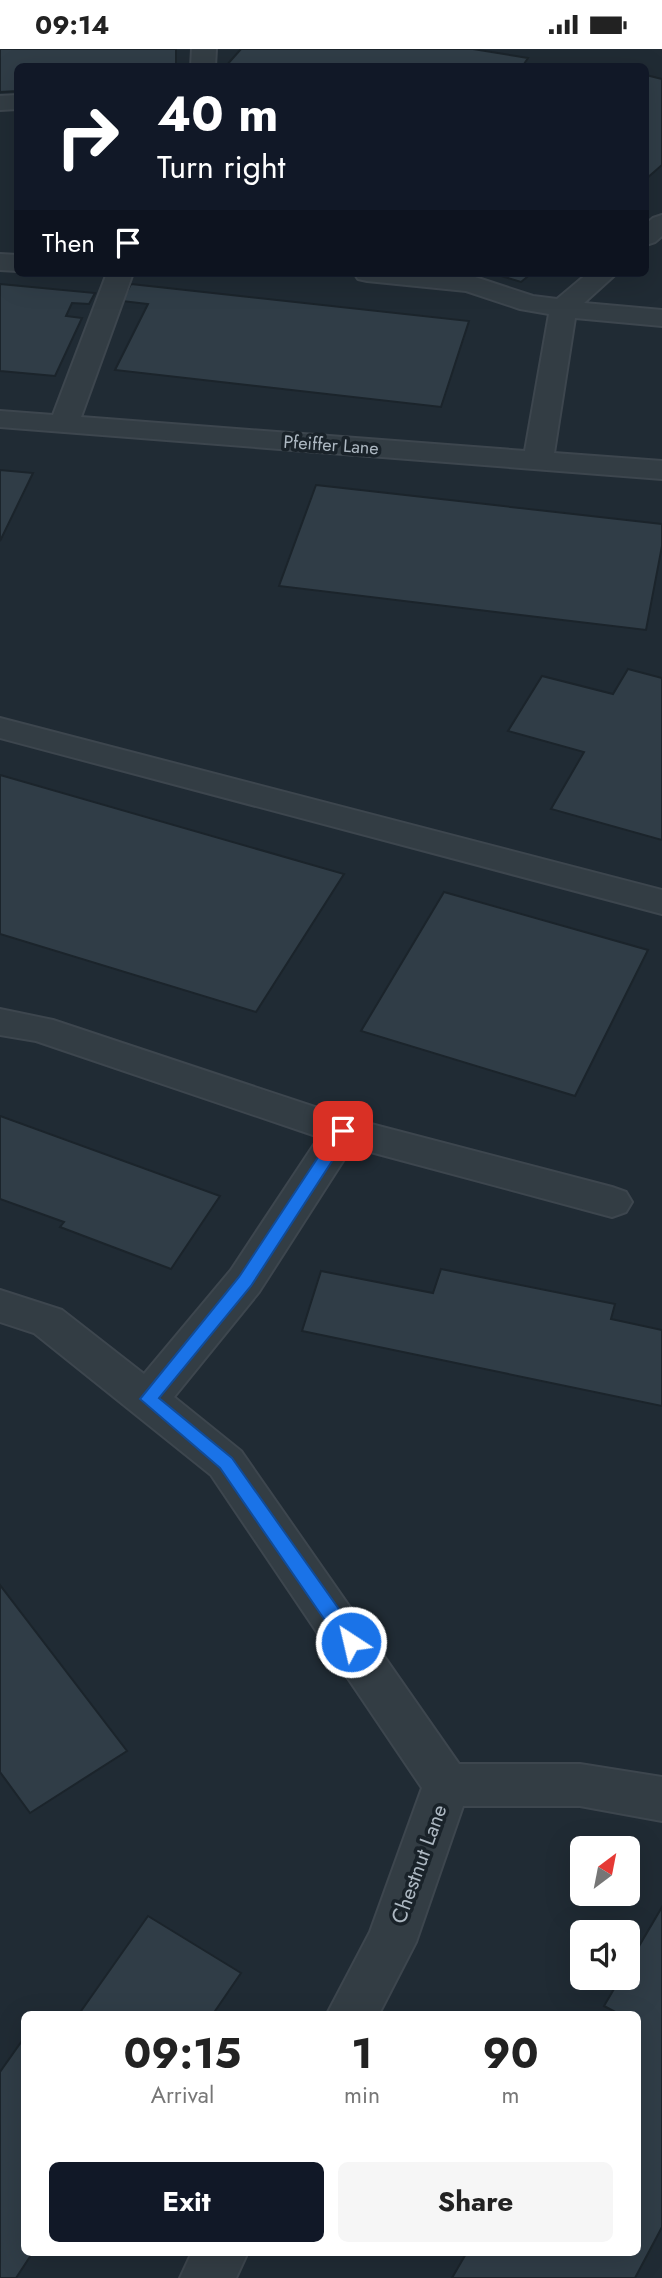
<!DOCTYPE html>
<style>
body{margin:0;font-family:Jost,sans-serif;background:#f6f6f6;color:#222;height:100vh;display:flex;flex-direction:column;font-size:26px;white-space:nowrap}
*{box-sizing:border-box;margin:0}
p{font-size:23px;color:#767676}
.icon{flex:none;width:38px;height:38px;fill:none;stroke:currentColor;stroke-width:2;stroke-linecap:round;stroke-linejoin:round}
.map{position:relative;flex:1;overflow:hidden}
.drawer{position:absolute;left:21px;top:1962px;width:620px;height:245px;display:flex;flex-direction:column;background:#fff;border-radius:10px;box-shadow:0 7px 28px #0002}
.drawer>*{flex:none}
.hud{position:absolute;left:14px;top:14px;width:635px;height:214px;border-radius:10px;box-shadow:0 7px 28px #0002;background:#111827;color:#fff;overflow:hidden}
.needle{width:46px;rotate:32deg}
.buttons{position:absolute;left:570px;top:1787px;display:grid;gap:14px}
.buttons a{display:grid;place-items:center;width:70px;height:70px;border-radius:10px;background:#fff;box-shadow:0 7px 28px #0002;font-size:35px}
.pin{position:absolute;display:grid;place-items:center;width:60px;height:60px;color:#fff;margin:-30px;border-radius:14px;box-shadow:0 4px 10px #0006}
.me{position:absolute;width:77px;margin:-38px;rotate:325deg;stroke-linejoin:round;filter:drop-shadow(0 0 5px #0008)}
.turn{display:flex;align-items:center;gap:24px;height:147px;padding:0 28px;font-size:32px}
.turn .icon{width:91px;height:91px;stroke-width:2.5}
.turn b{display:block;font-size:49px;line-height:60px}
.then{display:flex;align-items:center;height:66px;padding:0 28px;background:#0003;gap:14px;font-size:26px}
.eta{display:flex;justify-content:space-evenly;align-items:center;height:119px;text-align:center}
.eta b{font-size:42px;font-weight:700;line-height:49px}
.action{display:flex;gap:14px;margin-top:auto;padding:14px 28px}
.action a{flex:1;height:80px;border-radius:10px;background:#111827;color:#fff;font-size:28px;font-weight:700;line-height:80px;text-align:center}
.action a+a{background:#f6f6f6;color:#222}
.status{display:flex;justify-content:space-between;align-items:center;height:49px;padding:0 35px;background:#fff;direction:ltr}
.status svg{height:19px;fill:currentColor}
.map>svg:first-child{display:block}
</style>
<div class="status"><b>09:14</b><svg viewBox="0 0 49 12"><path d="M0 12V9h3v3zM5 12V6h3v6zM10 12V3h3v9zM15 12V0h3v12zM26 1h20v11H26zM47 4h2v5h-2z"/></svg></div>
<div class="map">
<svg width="662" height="2229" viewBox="0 0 662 2229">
<rect width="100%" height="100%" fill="#202b34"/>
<g fill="#303d47" stroke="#1b242b" stroke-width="2">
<path d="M 0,0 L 176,0 L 176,18 L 18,18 L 18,42 L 0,43 Z"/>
<path d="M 241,0 L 473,0 L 528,9 L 522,18 L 225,18 Z"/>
<path d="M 646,26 L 662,30 L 662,116 L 646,130 Z"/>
<path d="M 492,224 L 532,224 L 521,233 Z"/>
<path d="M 0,235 L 95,244 L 89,255 L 72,254 L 66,267 L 82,269 L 55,327 L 0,322 Z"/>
<path d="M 131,235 L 469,272 L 441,358 L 115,321 L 148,255 L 122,252 Z"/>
<path d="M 0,421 L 33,424 L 0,492 Z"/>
<path d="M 316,436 L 662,475 L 662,497 L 646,581 L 279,537 Z"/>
<path d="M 628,620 L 662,629 L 662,791 L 551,760 L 584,703 L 508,682 L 542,627 L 613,645 Z"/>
<path d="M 0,726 L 344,825 L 256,963 L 0,885 Z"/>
<path d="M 444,843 L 648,901 L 575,1047 L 361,982 Z"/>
<path d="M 0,1067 L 220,1147 L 171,1220 L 60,1178 L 64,1173 L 0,1150 Z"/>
<path d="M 441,1220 L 615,1255 L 611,1270 L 662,1281 L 662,1357 L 302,1282 L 321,1222 L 433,1244 Z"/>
<path d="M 0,1536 L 127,1702 L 30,1764 L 0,1723 Z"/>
<path d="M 662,1858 L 662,2178 L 635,2229 L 452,2229 L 467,2203 L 637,2203 L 637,1965 L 619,1965 L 604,1957 L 621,1928 L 628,1928 L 628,1916 Z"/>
<path d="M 148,1867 L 241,1924 L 213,1965 L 79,1965 Z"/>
<path d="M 24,1989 L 24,2203 L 33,2203 L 16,2229 L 0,2229 L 0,2023 Z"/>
</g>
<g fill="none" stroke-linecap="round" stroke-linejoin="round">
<g stroke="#3d464e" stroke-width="4">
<g id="minor">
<path d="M 192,0 L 216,0 L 215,18 L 191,18 Z"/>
<path d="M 18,46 L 18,60 L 0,61 L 0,47 Z"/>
<path d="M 662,166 L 662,187 L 655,193 L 646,196 L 646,175 L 653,169 Z"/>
<path d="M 0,205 L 18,206 L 18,222 L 0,221 Z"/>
<path d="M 107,224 L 133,224 L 81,368 L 525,402 L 549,265 L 520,260 L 466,242 L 367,232 L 358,230 L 354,224 L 469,226 L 533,247 L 557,250 L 588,224 L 617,224 L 584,254 L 662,261 L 662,277 L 575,269 L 554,404 L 662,412 L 662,430 L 0,378 L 0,362 L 53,366 Z"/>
<path d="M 0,669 L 662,841 L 662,865 L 0,689 Z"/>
<path d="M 0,960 L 53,971 L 348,1069 L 612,1138 L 626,1143 L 632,1153 L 626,1163 L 612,1168 L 352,1098 L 259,1243 L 174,1348 L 241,1402 L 459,1715 L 580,1715 L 662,1728 L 662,1772 L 580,1757 L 463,1757 L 416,1893 L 379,1965 L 327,1965 L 370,1883 L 422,1739 L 211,1426 L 34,1284 L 0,1273 L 0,1241 L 62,1261 L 144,1325 L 231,1221 L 319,1088 L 36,992 L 0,986 Z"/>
<path d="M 192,2203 L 248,2203 L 236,2229 L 180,2229 Z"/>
</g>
</g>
<use href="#minor" fill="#333d44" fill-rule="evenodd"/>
</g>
<path fill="#1a73e8" stroke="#114b97" stroke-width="2" d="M 343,1076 L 351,1082 L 349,1086 L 251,1237 L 159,1349 L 232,1409 L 358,1587 L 360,1593 L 358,1599 L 351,1601 L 344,1599 L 220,1419 L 140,1350 L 239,1228 L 338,1078 Z"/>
<g text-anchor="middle" stroke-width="7" stroke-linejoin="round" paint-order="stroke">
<g font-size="18" fill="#adb8c2" stroke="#192229">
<text transform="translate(331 396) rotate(4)" y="6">Pfeiffer Lane</text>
</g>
<g font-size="21" fill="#adb8c2" stroke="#192229">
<text transform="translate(419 1815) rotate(-70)" y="7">Chestnut Lane</text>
</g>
</g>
</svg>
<div class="buttons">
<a><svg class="needle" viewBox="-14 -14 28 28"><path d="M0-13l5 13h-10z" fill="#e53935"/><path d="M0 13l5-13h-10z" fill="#767676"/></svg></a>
<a><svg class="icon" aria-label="sound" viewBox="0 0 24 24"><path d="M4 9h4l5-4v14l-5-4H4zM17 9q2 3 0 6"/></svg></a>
</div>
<div class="pin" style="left:343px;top:1082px;background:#d93025"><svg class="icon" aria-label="arrive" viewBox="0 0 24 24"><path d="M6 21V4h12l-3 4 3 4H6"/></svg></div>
<svg class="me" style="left:351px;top:1593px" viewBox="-20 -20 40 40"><circle r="17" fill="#1a73e8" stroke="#fff" stroke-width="3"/><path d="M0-11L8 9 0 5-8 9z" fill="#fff"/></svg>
<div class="hud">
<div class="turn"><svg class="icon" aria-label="right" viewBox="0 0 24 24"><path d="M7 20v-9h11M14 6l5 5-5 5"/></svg><div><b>40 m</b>Turn right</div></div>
<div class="then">Then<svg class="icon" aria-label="arrive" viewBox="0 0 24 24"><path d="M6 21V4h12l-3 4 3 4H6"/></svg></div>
</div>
<section class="drawer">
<div class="eta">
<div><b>09:15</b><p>Arrival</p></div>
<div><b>1</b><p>min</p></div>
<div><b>90</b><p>m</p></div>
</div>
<div class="action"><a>Exit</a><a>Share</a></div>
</section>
</div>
